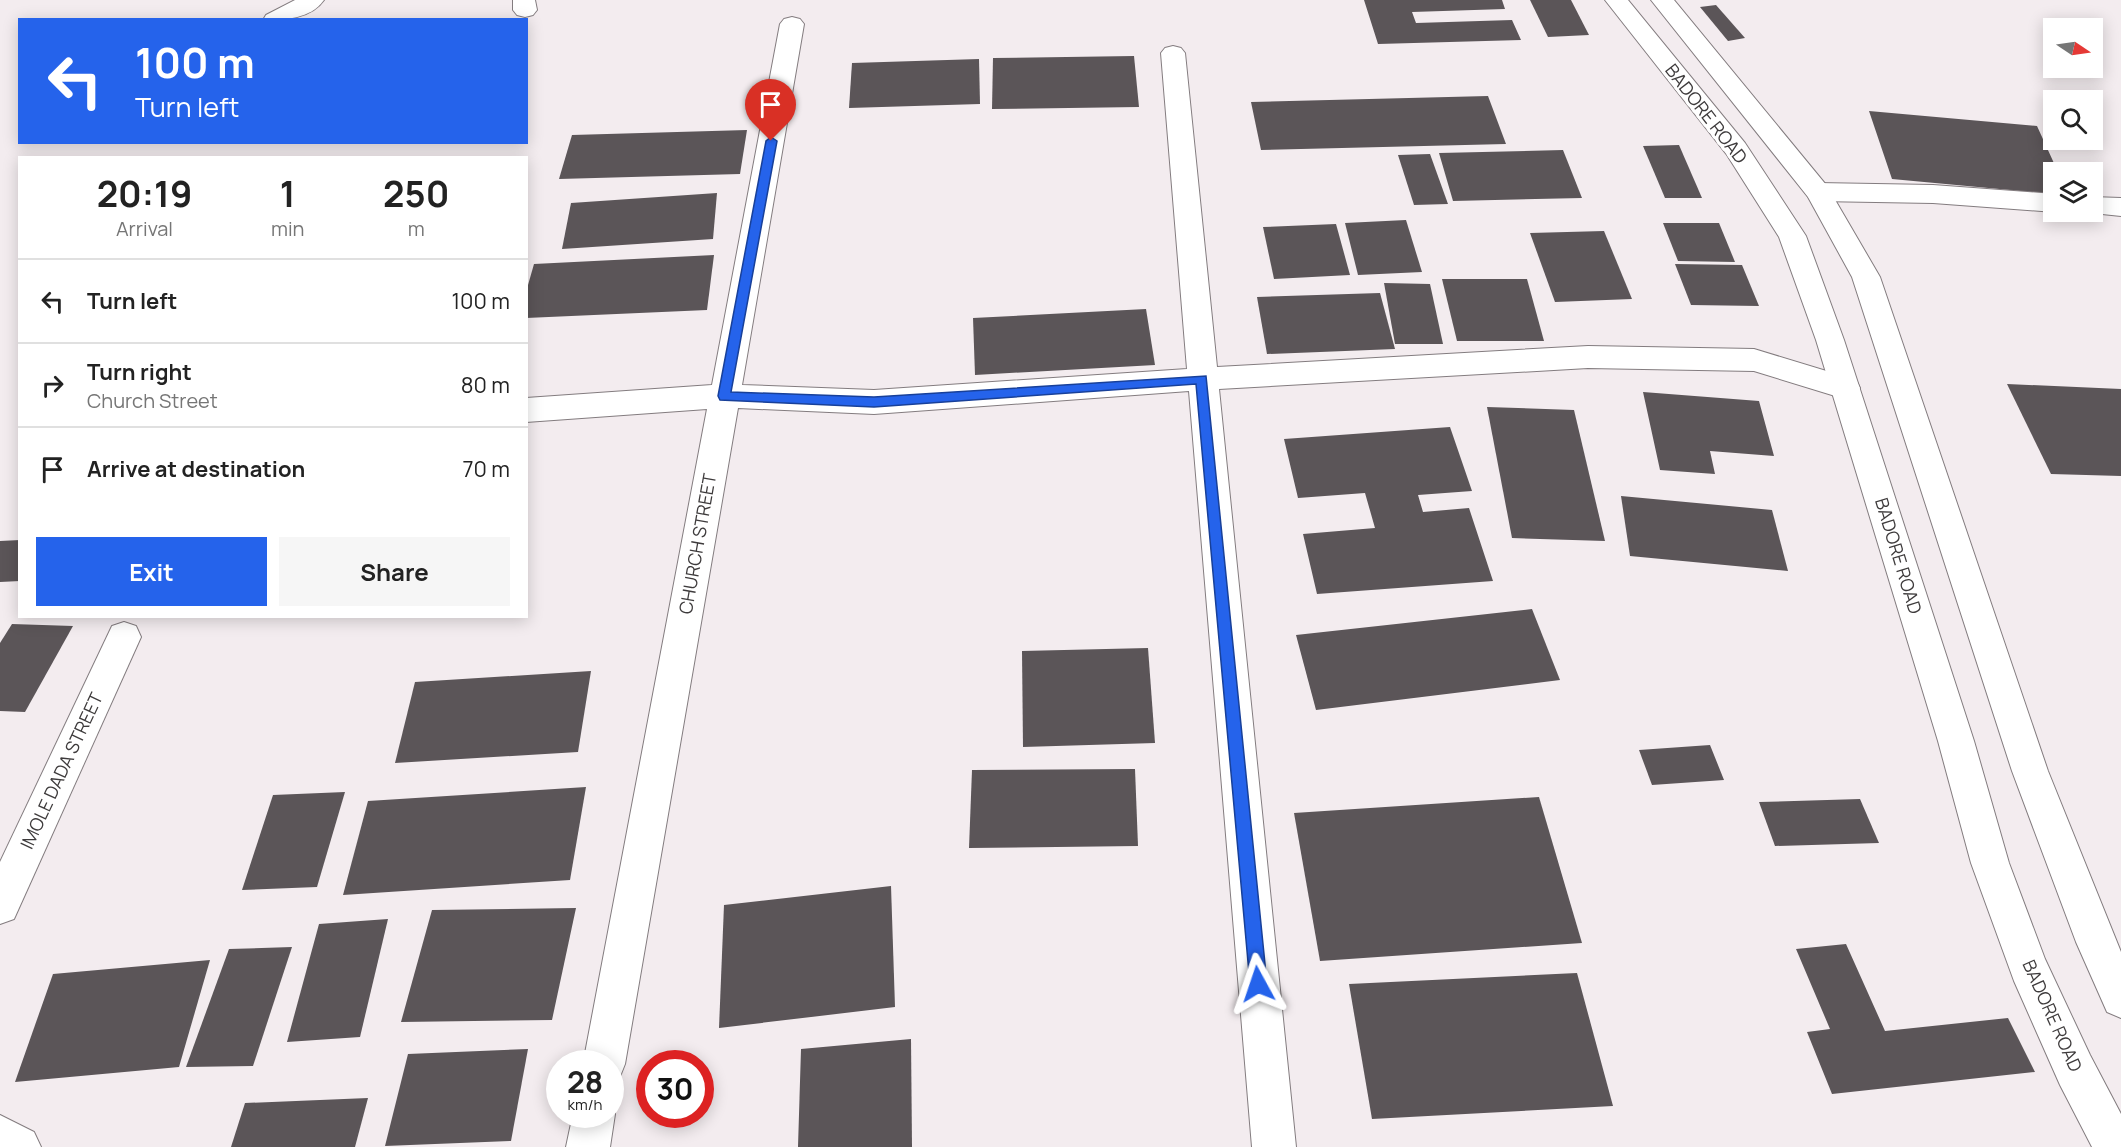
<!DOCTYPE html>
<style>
body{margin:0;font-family:Manrope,sans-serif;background:#f6f6f6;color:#222;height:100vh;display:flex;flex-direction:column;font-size:22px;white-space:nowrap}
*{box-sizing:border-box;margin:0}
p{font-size:20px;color:#767676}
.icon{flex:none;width:33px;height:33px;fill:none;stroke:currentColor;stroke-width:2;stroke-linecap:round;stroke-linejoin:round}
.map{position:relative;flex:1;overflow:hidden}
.details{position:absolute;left:18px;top:156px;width:510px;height:462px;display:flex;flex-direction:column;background:#fff;border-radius:0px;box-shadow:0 3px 15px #0003}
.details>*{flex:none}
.guide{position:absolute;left:18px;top:18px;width:510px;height:126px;border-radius:0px;box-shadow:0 3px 15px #0003;background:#2563eb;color:#fff;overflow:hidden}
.needle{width:39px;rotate:103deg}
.controls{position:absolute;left:2043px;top:18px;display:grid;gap:12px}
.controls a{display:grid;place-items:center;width:60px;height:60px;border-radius:0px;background:#fff;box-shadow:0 3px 15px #0003;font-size:30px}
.speed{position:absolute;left:546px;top:1050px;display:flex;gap:12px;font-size:30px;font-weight:700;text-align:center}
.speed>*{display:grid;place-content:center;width:78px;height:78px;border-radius:50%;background:#fff;box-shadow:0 3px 15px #0003;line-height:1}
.speed small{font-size:15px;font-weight:400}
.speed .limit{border:9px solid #d22;background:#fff;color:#111}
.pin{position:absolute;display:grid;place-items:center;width:51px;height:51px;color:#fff;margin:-62px -26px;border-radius:50% 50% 50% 0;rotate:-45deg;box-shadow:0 0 6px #0007}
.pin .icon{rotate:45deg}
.me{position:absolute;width:66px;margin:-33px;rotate:355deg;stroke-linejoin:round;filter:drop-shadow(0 0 4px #0008)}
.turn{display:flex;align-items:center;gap:21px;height:126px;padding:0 18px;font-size:27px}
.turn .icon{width:78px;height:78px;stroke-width:2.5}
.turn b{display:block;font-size:42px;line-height:51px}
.eta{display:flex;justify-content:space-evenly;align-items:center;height:102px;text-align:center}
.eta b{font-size:36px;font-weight:700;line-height:42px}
.primary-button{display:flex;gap:12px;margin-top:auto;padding:12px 18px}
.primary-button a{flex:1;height:69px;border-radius:0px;background:#2563eb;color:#fff;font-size:24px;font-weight:700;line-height:69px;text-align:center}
.primary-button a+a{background:#f6f6f6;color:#222}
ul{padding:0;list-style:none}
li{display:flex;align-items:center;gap:18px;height:84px;padding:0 18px;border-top:2px solid #e0e0e0}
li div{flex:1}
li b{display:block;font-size:22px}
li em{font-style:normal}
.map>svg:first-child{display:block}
</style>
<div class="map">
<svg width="2121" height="1147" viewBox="0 0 2121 1147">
<rect width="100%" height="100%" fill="#f3ecef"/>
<g fill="#5b5558">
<path d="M 1364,0 L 1502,0 L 1505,9 L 1412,12 L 1416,23 L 1512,20 L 1521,40 L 1378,44 Z"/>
<path d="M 1530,0 L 1571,0 L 1589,35 L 1548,37 Z"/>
<path d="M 1716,5 L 1745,38 L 1728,41 L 1700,7 Z"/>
<path d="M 1134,56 L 1139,107 L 992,109 L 993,58 Z"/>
<path d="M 979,59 L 980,104 L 849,108 L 852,63 Z"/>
<path d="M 1488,96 L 1506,144 L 1261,150 L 1251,102 Z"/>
<path d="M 1869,111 L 2037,126 L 2058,172 L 2054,172 L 2054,194 L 1892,179 Z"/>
<path d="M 747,130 L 740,174 L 559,179 L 572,135 Z"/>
<path d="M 1679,145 L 1702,198 L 1665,198 L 1643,146 Z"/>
<path d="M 1563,150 L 1582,198 L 1453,201 L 1439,153 Z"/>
<path d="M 1430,154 L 1448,204 L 1414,205 L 1398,155 Z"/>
<path d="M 717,193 L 713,239 L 562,249 L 571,203 Z"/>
<path d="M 1406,220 L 1422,272 L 1358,275 L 1345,223 Z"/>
<path d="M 1663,223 L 1719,223 L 1735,262 L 1678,261 Z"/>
<path d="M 1336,224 L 1350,275 L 1274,279 L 1263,227 Z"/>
<path d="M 1604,231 L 1632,299 L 1555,302 L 1530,233 Z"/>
<path d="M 714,255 L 707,310 L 526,318 L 526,292 L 534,264 Z"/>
<path d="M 1675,264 L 1742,265 L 1759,306 L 1691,305 Z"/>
<path d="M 1442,279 L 1527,279 L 1544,341 L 1457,341 Z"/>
<path d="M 1384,283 L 1430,284 L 1443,344 L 1395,344 Z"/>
<path d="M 1380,293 L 1395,349 L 1267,354 L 1257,297 Z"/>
<path d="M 1146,309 L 1155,365 L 975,375 L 973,318 Z"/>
<path d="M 2007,384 L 2121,389 L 2121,476 L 2051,474 Z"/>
<path d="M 1643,392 L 1759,401 L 1774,456 L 1710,451 L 1715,474 L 1660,470 Z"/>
<path d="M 1487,407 L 1574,410 L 1605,541 L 1512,538 Z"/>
<path d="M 1450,427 L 1472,491 L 1418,495 L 1423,512 L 1469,508 L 1493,581 L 1317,594 L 1303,534 L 1375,528 L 1365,493 L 1298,498 L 1284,439 Z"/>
<path d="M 1621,496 L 1772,510 L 1788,571 L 1630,556 Z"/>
<path d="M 20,540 L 20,581 L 0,582 L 0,541 Z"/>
<path d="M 1532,609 L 1560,680 L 1316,710 L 1296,635 Z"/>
<path d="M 12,624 L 73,626 L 25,712 L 0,711 L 0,643 Z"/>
<path d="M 1148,648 L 1155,743 L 1023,747 L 1022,651 Z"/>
<path d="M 591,671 L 578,752 L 395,763 L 415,682 Z"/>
<path d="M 1710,745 L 1724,780 L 1652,785 L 1639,750 Z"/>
<path d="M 1135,769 L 1138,846 L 969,848 L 972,770 Z"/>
<path d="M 586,787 L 570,880 L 343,895 L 368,801 Z"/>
<path d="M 345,792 L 317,887 L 242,890 L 273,795 Z"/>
<path d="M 1539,797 L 1582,943 L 1320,961 L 1294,813 Z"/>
<path d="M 1860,799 L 1879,843 L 1775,846 L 1759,802 Z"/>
<path d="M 891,886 L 895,1007 L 719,1028 L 724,905 Z"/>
<path d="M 576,908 L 552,1020 L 401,1022 L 432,910 Z"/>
<path d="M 388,919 L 360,1037 L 287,1042 L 319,924 Z"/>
<path d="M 1846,944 L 1885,1031 L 2008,1018 L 2035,1072 L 1832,1094 L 1807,1032 L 1830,1029 L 1796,949 Z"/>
<path d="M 292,947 L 253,1066 L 186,1067 L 229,949 Z"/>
<path d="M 210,960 L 179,1067 L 15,1082 L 53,974 Z"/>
<path d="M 1577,973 L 1613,1106 L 1372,1119 L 1349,984 Z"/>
<path d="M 911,1039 L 912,1147 L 798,1147 L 801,1049 Z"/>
<path d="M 528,1049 L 511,1141 L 385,1146 L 408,1054 Z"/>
<path d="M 368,1098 L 355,1147 L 231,1147 L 245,1103 Z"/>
</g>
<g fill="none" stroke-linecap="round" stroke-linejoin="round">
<g stroke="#837c7f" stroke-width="2">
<g id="street">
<path d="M 295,0 L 324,0 C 311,19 284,20 263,20 L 266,15 Z"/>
<path d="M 513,0 L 535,0 L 537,10 L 533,15 L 525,17 L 517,15 L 513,10 Z"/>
<path d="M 792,17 L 800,19 L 804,24 L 742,385 L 874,390 L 1187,369 L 1161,53 L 1165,48 L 1173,46 L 1181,48 L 1185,53 L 1217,367 L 1588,346 L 1754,349 L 1856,380 L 1860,388 L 1856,396 L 1845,399 L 1754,371 L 1588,368 L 1219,389 L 1296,1147 L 1252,1147 L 1189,391 L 874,414 L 738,408 L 625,1064 L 619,1079 L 610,1082 L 610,1064 L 583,1064 L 707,409 L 526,422 L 526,398 L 712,385 L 780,24 L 784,19 Z"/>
<path d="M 1818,183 L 1933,185 L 2054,194 L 2054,212 L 2056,212 L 2054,212 L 1933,203 L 1818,201 L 1809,198 L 1805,192 L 1809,186 Z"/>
<path d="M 2092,197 L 2121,198 L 2121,216 L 2083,212 L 2092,212 Z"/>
<path d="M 124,622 L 136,626 L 141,637 L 14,919 L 0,924 L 0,862 L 112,626 Z"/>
<path d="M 610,1102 L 615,1114 L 610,1147 L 566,1147 L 573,1114 L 610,1114 Z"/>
<path d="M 0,1115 L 34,1132 L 41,1147 L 0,1147 Z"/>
</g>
</g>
<g stroke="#837c7f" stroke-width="2">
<g id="secondary">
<path d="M 1605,0 L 1628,0 L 1745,143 L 1806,236 L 1844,340 L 1974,741 L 2009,863 L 2045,959 L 2090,1055 L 2121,1114 L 2121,1147 L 2092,1147 L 2060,1085 L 2014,981 L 1971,863 L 1938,741 L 1816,340 L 1779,237 L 1727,155 Z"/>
<path d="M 1651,0 L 1674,0 L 1827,186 L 1880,277 L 2048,771 L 2121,952 L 2121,1018 L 2107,1012 L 2076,942 L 2012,771 L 1852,277 L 1808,197 Z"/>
</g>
</g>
<use href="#street" fill="#fff" fill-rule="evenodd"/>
<use href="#secondary" fill="#fff" fill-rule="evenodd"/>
</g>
<path fill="#2563eb" stroke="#184099" stroke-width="1.5" d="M 771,137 L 777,141 L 731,392 L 874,397 L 1206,376 L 1267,984 L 1264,990 L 1258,992 L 1252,990 L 1250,984 L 1196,384 L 874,407 L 720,400 L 718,396 L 766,141 Z"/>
<g text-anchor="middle" stroke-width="6" stroke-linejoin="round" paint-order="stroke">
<g font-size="18" fill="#3e3b3c" stroke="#fff">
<text transform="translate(1706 114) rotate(52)" y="6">BADORE ROAD</text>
<text transform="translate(698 544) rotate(-80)" y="6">CHURCH STREET</text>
<text transform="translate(1898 556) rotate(73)" y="6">BADORE ROAD</text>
<text transform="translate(62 771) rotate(-65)" y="6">IMOLE DADA STREET</text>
<text transform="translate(2052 1016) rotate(66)" y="6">BADORE ROAD</text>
</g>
</g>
</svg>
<div class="controls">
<a><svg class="needle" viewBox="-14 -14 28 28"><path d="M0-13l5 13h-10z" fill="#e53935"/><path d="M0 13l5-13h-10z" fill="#767676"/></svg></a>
<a><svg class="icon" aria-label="search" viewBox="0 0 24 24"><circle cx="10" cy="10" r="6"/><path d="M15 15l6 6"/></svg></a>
<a><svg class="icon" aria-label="layers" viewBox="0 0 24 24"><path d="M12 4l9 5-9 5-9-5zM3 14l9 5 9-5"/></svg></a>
</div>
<div class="speed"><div>28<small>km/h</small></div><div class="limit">30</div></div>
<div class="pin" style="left:771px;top:141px;background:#d93025"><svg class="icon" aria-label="arrive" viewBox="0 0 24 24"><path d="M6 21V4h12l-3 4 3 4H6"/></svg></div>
<svg class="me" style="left:1258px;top:984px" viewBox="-20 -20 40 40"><path d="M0-17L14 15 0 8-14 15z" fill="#2563eb" stroke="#fff" stroke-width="4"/></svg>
<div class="guide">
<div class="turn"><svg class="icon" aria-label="left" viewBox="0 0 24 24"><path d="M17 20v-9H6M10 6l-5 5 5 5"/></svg><div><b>100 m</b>Turn left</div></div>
</div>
<section class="details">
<div class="eta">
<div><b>20:19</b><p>Arrival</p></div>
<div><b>1</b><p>min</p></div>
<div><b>250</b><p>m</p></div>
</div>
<ul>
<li><svg class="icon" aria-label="left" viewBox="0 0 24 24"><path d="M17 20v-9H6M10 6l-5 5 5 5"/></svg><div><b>Turn left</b></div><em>100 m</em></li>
<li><svg class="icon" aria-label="right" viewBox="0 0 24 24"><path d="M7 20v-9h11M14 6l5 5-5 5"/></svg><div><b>Turn right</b><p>Church Street</p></div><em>80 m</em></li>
<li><svg class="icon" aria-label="arrive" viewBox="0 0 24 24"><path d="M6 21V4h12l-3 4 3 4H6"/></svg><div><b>Arrive at destination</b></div><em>70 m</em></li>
</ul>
<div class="primary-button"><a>Exit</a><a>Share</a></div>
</section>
</div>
